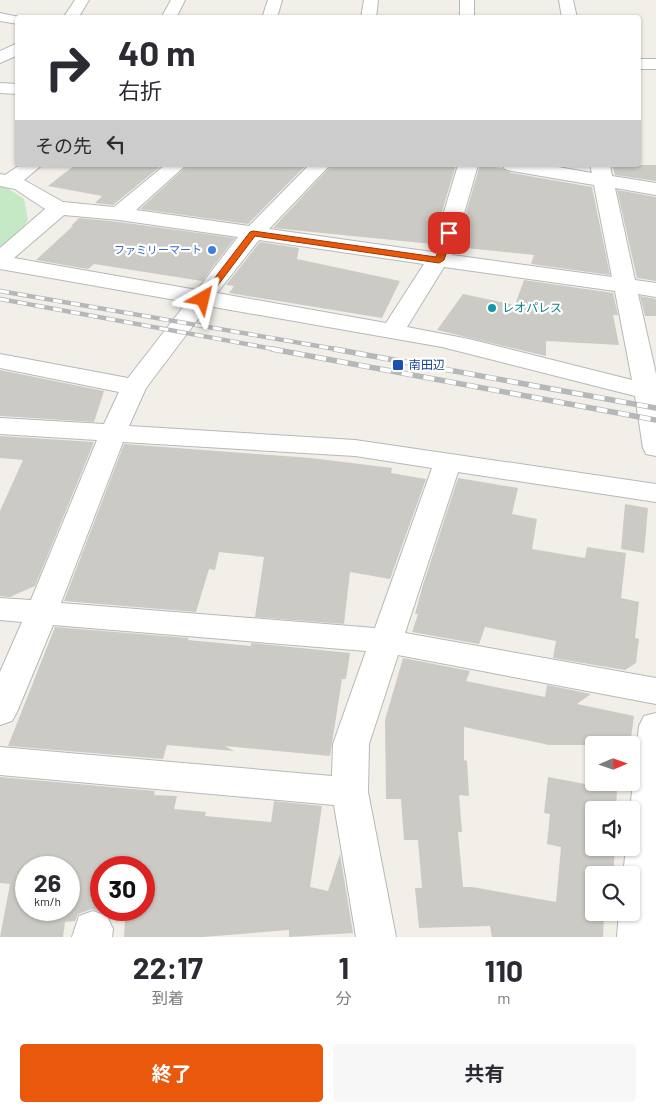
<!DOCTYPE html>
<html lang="ja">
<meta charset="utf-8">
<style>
body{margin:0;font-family:Barlow,"Noto Sans JP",sans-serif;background:#f7f7f7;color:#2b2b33;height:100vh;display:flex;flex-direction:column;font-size:19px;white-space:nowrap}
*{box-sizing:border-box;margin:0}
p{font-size:16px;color:#7c7c81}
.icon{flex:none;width:28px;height:28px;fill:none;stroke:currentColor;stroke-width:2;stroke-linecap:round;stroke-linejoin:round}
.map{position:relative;height:937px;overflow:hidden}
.sheet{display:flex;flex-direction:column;background:#fff;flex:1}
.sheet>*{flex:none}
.hud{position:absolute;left:15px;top:15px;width:626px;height:152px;border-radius:5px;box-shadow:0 1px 4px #0004;background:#fff;color:#2b2b33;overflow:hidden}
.needle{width:32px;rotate:88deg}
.fabs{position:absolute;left:585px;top:736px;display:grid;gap:10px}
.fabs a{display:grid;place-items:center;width:55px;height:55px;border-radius:5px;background:#fff;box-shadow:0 1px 4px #0004;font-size:25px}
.speed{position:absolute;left:15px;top:856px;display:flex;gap:10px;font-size:25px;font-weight:700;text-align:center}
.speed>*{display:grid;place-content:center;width:65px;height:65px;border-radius:50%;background:#fff;box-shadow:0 1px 4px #0004;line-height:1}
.speed small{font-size:12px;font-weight:400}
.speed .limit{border:8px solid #d22;background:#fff;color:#111}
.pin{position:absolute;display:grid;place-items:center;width:42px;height:42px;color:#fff;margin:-21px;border-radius:10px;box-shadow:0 2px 8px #0006}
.me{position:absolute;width:55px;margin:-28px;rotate:37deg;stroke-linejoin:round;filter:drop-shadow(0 0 4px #0008)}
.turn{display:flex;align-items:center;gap:18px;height:105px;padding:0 20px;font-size:22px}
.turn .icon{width:65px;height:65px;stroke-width:2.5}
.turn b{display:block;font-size:35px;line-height:42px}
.then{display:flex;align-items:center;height:48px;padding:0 20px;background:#0003;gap:10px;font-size:19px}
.eta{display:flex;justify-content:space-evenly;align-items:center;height:85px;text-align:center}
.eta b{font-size:30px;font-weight:700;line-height:35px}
.cta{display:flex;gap:10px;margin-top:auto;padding:10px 20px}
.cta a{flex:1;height:58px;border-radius:5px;background:#ea580c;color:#fff;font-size:20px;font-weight:700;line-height:58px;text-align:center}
.cta a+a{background:#f7f7f7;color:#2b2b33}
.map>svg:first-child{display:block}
</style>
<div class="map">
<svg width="656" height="937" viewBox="0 0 656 937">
<rect width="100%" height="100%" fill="#f1efe8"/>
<path fill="#c5e8c5" d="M 0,186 L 7,188 L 24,199 L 28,220 L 20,233 L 0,248 Z"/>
<g fill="#cccac5" fill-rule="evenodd">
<path d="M 75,165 L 162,165 L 113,205 L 95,203 L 102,196 L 48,186 Z"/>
<path d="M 188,165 L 306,165 L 248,224 L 140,209 Z"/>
<path d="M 332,165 L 456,165 L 432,244 L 273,228 Z"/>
<path d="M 480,165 L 502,168 L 512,173 L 592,187 L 610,275 L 531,264 L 534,255 L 456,247 Z"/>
<path d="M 612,165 L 656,165 L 656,181 L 615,175 Z"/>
<path d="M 617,190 L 656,197 L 656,281 L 637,278 Z"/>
<path d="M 79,218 L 119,222 L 235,238 L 202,281 L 94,264 L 88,269 L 36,260 L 73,226 L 71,226 Z"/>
<path d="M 260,242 L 299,248 L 297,259 L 400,281 L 382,318 L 229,293 L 234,286 L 226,285 Z"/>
<path d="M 524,280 L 613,293 L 618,315 L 613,315 L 619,345 L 546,341 L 546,356 L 437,330 L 463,294 L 515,305 Z"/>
<path d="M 640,296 L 656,299 L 656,316 L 645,316 Z"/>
<path d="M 0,370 L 104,391 L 94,422 L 0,416 Z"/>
<path d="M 0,436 L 94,442 L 35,586 L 10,597 L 0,596 L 0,511 L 23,460 L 0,458 Z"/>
<path d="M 124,444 L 311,458 L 392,468 L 391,473 L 426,479 L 390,579 L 350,572 L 344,624 L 255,617 L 264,557 L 219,552 L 215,570 L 209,569 L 196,612 L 64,601 Z"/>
<path d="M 458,478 L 518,488 L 512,514 L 537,519 L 532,549 L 585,558 L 587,547 L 626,553 L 621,598 L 639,602 L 635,638 L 639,639 L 636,663 L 625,670 L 553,658 L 556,641 L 485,627 L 479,644 L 412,632 L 418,614 L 415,614 L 423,585 Z"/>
<path d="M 625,504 L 648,508 L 644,553 L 621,549 Z"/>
<path d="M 55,627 L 189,638 L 188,640 L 251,646 L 251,643 L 350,653 L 346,679 L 342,679 L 330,756 L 225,746 L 234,751 L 167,745 L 163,759 L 8,746 Z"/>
<path d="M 403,658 L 470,671 L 466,681 L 545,697 L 547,685 L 591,694 L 577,704 L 634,716 L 630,745 L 549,745 L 464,727 L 464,760 L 467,761 L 469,796 L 459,795 L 462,832 L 458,832 L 463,887 L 472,887 L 556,902 L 561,847 L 547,844 L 550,814 L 544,813 L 548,777 L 617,790 L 616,810 L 594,810 L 594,848 L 615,848 L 613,875 L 594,875 L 594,912 L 604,912 L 603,937 L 492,937 L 490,926 L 419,928 L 415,888 L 422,888 L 418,840 L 404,840 L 401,799 L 386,799 L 385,720 Z"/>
<path d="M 0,777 L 155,791 L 154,795 L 177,796 L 174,809 L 206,812 L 205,816 L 271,822 L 274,801 L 322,806 L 310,887 L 328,891 L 340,854 L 353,933 L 289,937 L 289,930 L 203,937 L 124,937 L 125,918 L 110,919 L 108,914 L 92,909 L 78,914 L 75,921 L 65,922 L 63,937 L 0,937 L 10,884 L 0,883 ZM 26,868 L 69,868 L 69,910 L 26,910 ZM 101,868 L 144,868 L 144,910 L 101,910 Z"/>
</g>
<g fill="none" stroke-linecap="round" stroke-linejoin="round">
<g stroke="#b5b8bc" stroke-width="2">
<g id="minor">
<path d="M 75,0 L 89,0 L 78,18 L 63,18 Z"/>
<path d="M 171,0 L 185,0 L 176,18 L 161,18 Z"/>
<path d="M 268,0 L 282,0 L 277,18 L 262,18 Z"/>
<path d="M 364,0 L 378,0 L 376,18 L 361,18 Z"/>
<rect x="460" y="0" width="14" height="18"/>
<path d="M 559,0 L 573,0 L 577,18 L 562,18 Z"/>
<path d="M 0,13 L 24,18 L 18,18 L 18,24 L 0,21 Z"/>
<path d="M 18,43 L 18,55 L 0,63 L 0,51 Z"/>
<rect x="639" y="59" width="17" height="10"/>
<path d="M 0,83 L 18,84 L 18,94 L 0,93 Z"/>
<path d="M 20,165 L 42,165 L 24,180 L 63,202 L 114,207 L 165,165 L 186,165 L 136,210 L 249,226 L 309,165 L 330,165 L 269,229 L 432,252 L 458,165 L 478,165 L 452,255 L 612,277 L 594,185 L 512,171 L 505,169 L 502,165 L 547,165 L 592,173 L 590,165 L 610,165 L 612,176 L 656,183 L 656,195 L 615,188 L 635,280 L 656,283 L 656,297 L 638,294 L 656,374 L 656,456 L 646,454 L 643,448 L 635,396 L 442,347 L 208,306 L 146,388 L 129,426 L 355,440 L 656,484 L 656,502 L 458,472 L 405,633 L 656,678 L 656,704 L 398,655 L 369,744 L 368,792 L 396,937 L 356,937 L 334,805 L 0,775 L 0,747 L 332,776 L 333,744 L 366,651 L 53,625 L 17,712 L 12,721 L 0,725 L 0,672 L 22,622 L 0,620 L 0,598 L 31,600 L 97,440 L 0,434 L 0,418 L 104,424 L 119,392 L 0,368 L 0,354 L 128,378 L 187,302 L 0,269 L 0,248 L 45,209 L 15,189 L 0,186 L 0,174 L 5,175 ZM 64,215 L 119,220 L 238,237 L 197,290 L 14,258 ZM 259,240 L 424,264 L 386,323 L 217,293 ZM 444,267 L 615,291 L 632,380 L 469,339 L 407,327 ZM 123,442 L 355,456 L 432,468 L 375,628 L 61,603 Z"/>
<path d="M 656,713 L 656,937 L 617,937 L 619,912 L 631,912 L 631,875 L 623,875 L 626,848 L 631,848 L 630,810 L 639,726 L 644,716 Z"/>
<path d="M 93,911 L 107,916 L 113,929 L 112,937 L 72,937 L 79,916 Z"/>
</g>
</g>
<use href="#minor" fill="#fff" fill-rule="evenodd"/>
<g stroke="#b6b7b8" stroke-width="4.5">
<g id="rail-far1">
<path d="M 0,291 L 341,350"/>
<path d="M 0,299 L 279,350"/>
</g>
</g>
<g stroke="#b6b7b8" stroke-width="5.5">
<g id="rail">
<path d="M 272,349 L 656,420"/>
<path d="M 334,349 L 656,408"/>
</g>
</g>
<use href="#rail-far1" stroke="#fff" stroke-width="3" stroke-dasharray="9" stroke-linecap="butt"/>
<use href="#rail" stroke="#fff" stroke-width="4" stroke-dasharray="11" stroke-linecap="butt"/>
</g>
<path fill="#ea580c" stroke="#983908" d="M 253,231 L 436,257 L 446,231 L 453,233 L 444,260 L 439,263 L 255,236 L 206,301 L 200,301 L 200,297 L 250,232 Z"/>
<circle fill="#3f7fe0" stroke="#fff" stroke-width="2" cx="212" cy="250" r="5"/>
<circle fill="#0f9aa8" stroke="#fff" stroke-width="2" cx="492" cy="308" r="5"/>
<rect fill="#1a4fb4" stroke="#fff" stroke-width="2" x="392" y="359" width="12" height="12" rx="2.5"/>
<g text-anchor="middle" stroke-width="4.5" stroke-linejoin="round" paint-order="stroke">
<g font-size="11" fill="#366cbe" stroke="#fff" text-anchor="end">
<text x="202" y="254">ファミリーマート</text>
</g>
<g font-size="12" fill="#0d838f" stroke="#fff" text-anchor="start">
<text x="502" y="312">レオパレス</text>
</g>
<g font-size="12" fill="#164399" stroke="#fff" text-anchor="start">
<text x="409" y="369">南田辺</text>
</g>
</g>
</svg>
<div class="fabs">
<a><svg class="needle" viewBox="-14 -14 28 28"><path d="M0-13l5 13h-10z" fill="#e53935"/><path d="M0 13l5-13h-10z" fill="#7c7c81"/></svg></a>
<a><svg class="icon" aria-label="sound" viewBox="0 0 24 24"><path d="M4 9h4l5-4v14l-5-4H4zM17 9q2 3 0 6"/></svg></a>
<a><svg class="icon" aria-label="search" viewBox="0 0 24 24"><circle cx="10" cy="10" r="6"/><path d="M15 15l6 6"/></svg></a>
</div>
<div class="speed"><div>26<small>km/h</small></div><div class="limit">30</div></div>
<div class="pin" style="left:449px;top:233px;background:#d93025"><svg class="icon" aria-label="arrive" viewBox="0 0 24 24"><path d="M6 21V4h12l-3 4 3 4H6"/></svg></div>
<svg class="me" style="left:203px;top:299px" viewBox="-20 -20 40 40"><path d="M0-17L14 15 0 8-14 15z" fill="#ea580c" stroke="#fff" stroke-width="4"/></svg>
<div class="hud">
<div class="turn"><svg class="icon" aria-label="right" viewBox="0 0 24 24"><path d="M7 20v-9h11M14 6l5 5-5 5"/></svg><div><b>40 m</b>右折</div></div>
<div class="then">その先<svg class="icon" aria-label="left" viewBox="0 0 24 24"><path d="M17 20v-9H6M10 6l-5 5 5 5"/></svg></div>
</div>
</div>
<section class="sheet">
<div class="eta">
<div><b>22:17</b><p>到着</p></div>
<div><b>1</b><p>分</p></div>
<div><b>110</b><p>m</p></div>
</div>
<div class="cta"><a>終了</a><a>共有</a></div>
</section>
